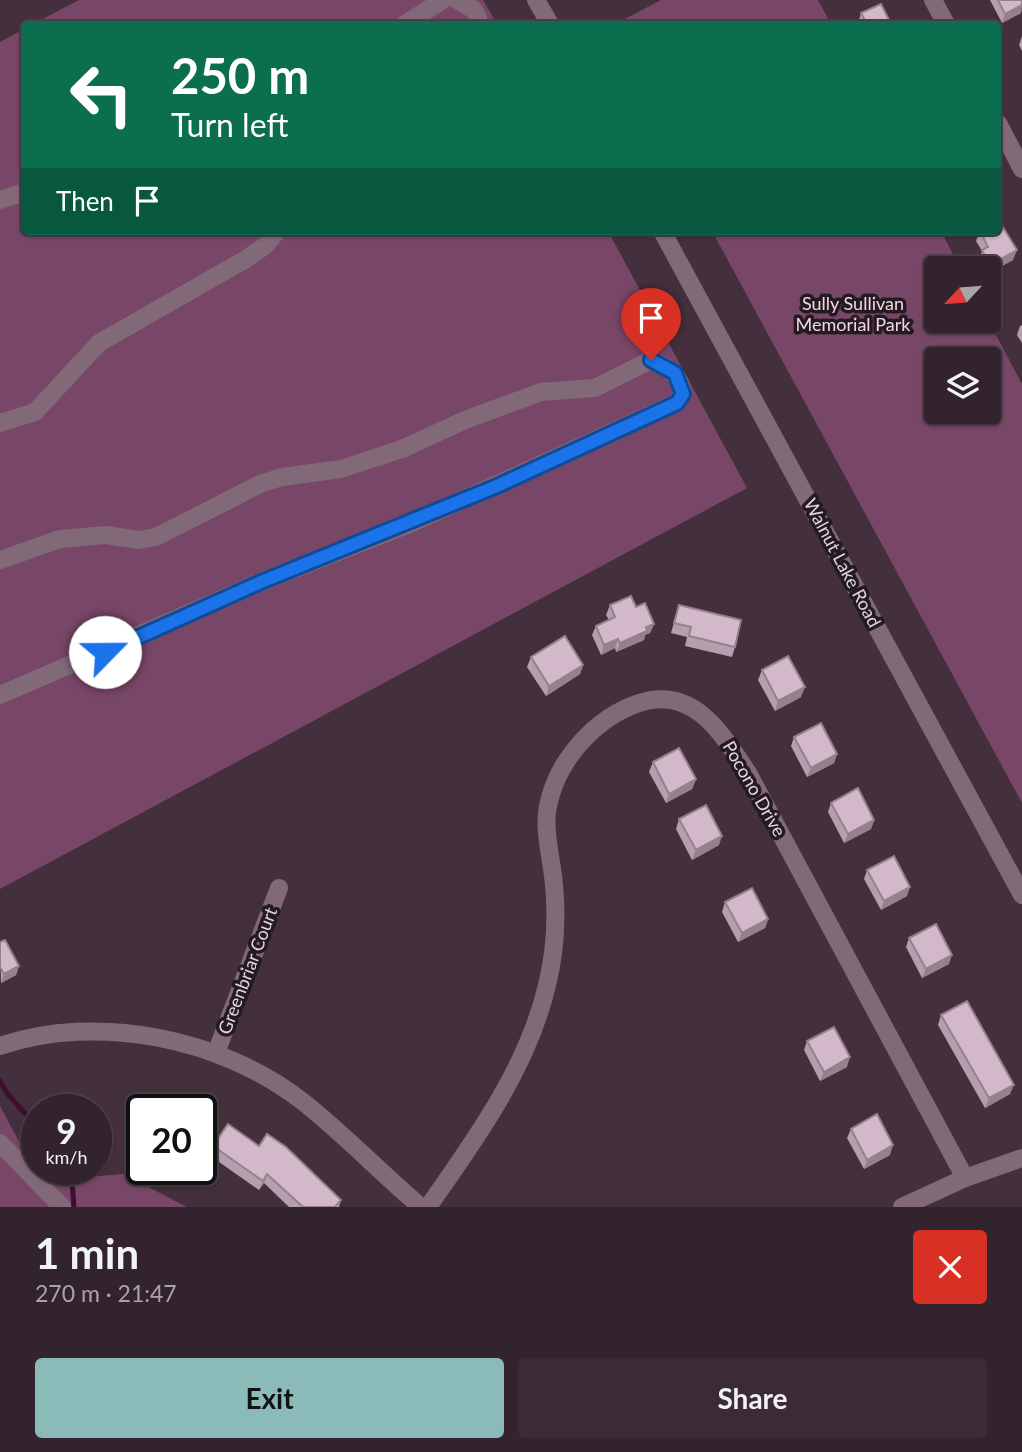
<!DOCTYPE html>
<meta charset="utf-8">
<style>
body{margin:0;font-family:Lato,sans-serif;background:#3b2b36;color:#f1f3f6;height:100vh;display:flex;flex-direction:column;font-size:26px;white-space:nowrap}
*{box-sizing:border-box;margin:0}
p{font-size:23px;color:#a9a4aa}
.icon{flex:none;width:38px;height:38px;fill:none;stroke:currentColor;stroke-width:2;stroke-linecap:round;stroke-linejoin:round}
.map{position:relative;height:1207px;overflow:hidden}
.side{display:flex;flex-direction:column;background:#33232e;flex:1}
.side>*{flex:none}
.guide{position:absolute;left:21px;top:21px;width:980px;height:214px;border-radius:7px;box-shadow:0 2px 5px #0004,0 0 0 2px #4e404a;background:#0b6e4f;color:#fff;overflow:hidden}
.needle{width:46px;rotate:244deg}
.controls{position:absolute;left:924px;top:256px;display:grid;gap:14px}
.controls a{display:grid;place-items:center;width:77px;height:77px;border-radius:7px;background:#33232e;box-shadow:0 2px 5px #0004,0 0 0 2px #4e404a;font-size:35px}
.speed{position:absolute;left:21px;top:1094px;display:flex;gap:14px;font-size:35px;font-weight:700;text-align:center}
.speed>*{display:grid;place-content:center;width:91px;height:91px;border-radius:50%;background:#33232e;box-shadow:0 2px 5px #0004,0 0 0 2px #4e404a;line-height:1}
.speed small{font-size:18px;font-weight:400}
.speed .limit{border:4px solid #111;border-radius:10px;background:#fff;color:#111}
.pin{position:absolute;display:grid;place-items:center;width:60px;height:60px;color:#fff;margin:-72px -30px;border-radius:50% 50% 50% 0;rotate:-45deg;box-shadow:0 0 7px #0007}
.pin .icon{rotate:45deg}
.me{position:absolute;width:77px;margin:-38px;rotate:67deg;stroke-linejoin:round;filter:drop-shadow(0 0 5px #0008)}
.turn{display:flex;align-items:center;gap:24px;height:147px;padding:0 35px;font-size:32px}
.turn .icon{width:91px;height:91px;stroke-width:2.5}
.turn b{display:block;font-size:49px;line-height:60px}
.then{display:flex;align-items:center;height:66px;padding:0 35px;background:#0003;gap:14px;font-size:26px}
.round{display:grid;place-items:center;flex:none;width:74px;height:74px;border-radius:7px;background:#3b2b36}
.summary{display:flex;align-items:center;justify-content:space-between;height:119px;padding:0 35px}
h1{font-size:42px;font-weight:700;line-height:52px}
.button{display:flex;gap:14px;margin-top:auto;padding:14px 35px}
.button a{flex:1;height:80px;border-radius:7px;background:#8bbbb9;color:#111;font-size:28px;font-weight:700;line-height:80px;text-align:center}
.button a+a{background:#3b2b36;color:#f1f3f6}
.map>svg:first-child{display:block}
</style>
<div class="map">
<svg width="1022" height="1207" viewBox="0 0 1022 1207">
<rect width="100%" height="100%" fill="#442f3d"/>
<g fill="#784667" fill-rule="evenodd">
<path d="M 79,0 L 483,0 L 497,24 L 33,24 Z"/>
<path d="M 661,0 L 818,0 L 831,24 L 615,24 Z"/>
<path d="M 24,29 L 24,231 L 608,231 L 747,488 L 0,889 L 0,42 Z"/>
<path d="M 712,231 L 941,231 L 960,268 L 936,268 L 936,320 L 988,320 L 1022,384 L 1022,803 ZM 936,359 L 989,359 L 989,411 L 936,411 Z"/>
<path d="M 0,1106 L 40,1181 L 123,1174 L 187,1207 L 0,1207 Z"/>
</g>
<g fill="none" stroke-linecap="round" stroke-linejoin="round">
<g stroke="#3d0e30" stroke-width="5">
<path d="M 0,1081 L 7,1093 L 37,1127"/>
<path d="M 71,1169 L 74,1207"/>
</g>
<g stroke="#826978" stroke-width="18">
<path d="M 457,0 L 474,10 L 478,18 L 476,24"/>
<path d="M 536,0 L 550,24"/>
<path d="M 933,0 L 946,24"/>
<path d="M 405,24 L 443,0"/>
<path d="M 998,123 L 1022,169"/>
<path d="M 0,200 L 24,192"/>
<path d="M 662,231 L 1022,895"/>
<path d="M 0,423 L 35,412 L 99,343 L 246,259 L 266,245 L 277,231"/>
<path d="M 0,560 L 60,539 L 106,535 L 139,540 L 156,537 L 260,484 L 282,477 L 341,469 L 402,449 L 465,420 L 541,392 L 595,388 L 651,360 C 667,366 681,375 683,394 L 676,403 L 414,522 L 261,582 L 0,695"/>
<path d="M 0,1046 C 97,1013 221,1038 302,1101 C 344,1134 381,1173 421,1207"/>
<path d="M 216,1053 L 279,888"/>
<path d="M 0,1143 L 62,1207"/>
<path d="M 428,1207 C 476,1139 528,1067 547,985 C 555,953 557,917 554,885 C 552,859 543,831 548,806 C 557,760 595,718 639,703 C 694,685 722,734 748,773 L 965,1178"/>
<path d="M 902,1207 L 965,1178 L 1022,1158"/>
</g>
</g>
<g fill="#b59ead">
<path d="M 990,0 L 1022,0 L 1021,13 L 1002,23 Z"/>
<path d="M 861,13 L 891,24 L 859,24 L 858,23 Z"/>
<path d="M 1022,36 L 1022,51 L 1019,45 Z"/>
<path d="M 980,231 L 1013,260 L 989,273 L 989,268 L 983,268 L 979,260 L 982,251 L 976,241 Z"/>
<path d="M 1022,325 L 1022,343 L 1017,335 L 1020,326 Z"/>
<path d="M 610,605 L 636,607 L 654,624 L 650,633 L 645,635 L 644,640 L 616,652 L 615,648 L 601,655 L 592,635 L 596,626 L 609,620 L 606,615 Z"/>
<path d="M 679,605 L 735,647 L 732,657 L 685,646 L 687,637 L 671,633 Z"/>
<path d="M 531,657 L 583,665 L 580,674 L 546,696 L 527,667 Z"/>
<path d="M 762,670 L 801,697 L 775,711 L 758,680 Z"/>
<path d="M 794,737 L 837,754 L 834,763 L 807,777 L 791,746 Z"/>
<path d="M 653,762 L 696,779 L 692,789 L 666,803 L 649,772 Z"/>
<path d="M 831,803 L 874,820 L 871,829 L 844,843 L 828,812 Z"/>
<path d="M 679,819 L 719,845 L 692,860 L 676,829 Z"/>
<path d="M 867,870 L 907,896 L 881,910 L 864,879 Z"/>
<path d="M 725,902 L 768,919 L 765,928 L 738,942 L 722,912 Z"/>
<path d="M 909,938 L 949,964 L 922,978 L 906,947 Z"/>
<path d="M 0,942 L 19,966 L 16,975 L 1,983 Z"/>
<path d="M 941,1015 L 1010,1094 L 985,1108 L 938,1025 Z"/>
<path d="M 807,1041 L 847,1067 L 820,1081 L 804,1050 Z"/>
<path d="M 851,1129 L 890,1155 L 864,1169 L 847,1138 Z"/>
<path d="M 213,1146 L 259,1146 L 341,1200 L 339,1207 L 289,1207 L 264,1183 L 259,1190 L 209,1155 Z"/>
</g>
<g fill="#94818d">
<path d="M 1022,5 L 1021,13 L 1002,23 L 1005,14 Z"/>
<path d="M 1017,250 L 1013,260 L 989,273 L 990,265 Z"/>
<path d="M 654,624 L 650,633 L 645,635 L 644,640 L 616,652 L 620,643 Z"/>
<path d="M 618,639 L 615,648 L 601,655 L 604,645 Z"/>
<path d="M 583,665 L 580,674 L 546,696 L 549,686 Z"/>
<path d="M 805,687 L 801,697 L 775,711 L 778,701 Z"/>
<path d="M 837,754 L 834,763 L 807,777 L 811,768 Z"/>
<path d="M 696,779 L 692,789 L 666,803 L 669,794 Z"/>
<path d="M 874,820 L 871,829 L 844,843 L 848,834 Z"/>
<path d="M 722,836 L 719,845 L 692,860 L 696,850 Z"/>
<path d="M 910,887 L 907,896 L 881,910 L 884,901 Z"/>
<path d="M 768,919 L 765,928 L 738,942 L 742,933 Z"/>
<path d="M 952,955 L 949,964 L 922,978 L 926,969 Z"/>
<path d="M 19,966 L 16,975 L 1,983 L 4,974 Z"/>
<path d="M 850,1057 L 847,1067 L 820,1081 L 824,1072 Z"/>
<path d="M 1014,1085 L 1010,1094 L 985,1108 L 989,1098 Z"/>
<path d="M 893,1145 L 890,1155 L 864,1169 L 867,1160 Z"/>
<path d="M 267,1174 L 264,1183 L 259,1190 L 263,1181 Z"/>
</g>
<g fill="#d3b8c9" stroke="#94818d" stroke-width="2">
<path d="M 998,0 L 1022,0 L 1022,5 L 1005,14 Z"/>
<path d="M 881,4 L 891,24 L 867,24 L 861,13 Z"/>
<path d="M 999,221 L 1017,250 L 990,265 L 982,250 L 988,247 L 980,231 L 998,231 L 998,222 Z"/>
<path d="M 631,596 L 636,607 L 645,603 L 654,624 L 646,627 L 647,631 L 620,643 L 618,639 L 604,645 L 596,626 L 615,617 L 610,605 Z"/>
<path d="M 679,605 L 741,620 L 735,647 L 689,636 L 691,627 L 674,623 Z"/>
<path d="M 565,636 L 583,665 L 549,686 L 531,657 Z"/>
<path d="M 788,656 L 805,687 L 778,701 L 762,670 Z"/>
<path d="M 821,723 L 837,754 L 811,768 L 794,737 Z"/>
<path d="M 679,748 L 696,779 L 669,794 L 653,762 Z"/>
<path d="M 858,788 L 874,820 L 848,834 L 831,803 Z"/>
<path d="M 706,805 L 722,836 L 696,850 L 679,819 Z"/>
<path d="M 894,856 L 910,887 L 884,901 L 867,870 Z"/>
<path d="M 752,888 L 768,919 L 742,933 L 725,902 Z"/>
<path d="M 936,924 L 952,955 L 926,969 L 909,938 Z"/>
<path d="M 5,940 L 19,966 L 4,974 L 0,967 L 0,942 Z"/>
<path d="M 967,1001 L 1014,1085 L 989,1098 L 941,1015 Z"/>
<path d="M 834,1027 L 850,1057 L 824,1072 L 807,1041 Z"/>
<path d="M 877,1114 L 893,1145 L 867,1160 L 851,1129 Z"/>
<path d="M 228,1124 L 259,1146 L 267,1134 L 286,1147 L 341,1200 L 335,1207 L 303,1207 L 267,1174 L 263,1181 L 213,1146 Z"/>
</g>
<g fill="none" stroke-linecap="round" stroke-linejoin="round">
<g stroke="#114b97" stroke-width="18">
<path id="route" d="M 105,652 L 261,582 L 497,486 L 677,403 L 683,394 L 675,373 L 651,360"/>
</g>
<use href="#route" stroke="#1a73e8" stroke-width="12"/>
</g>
<g text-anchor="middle" stroke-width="7" stroke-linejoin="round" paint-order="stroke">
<g font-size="18" fill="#f5d4e8" stroke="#241b21">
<text x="853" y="310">Sully Sullivan<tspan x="853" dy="21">Memorial Park</tspan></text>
</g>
<g font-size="18" fill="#e2d5dd" stroke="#241b21">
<text transform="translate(842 563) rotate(62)" y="6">Walnut Lake Road</text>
<text transform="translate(754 789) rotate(60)" y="6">Pocono Drive</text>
<text transform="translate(248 971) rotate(-69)" y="6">Greenbriar Court</text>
</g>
</g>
</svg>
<div class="controls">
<a><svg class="needle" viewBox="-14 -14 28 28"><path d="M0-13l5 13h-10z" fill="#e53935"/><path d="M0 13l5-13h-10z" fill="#a9a4aa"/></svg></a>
<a><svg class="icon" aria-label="layers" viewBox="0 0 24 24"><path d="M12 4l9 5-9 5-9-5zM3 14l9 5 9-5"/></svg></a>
</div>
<div class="speed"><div>9<small>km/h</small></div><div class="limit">20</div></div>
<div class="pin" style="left:651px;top:360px;background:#d93025"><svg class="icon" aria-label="arrive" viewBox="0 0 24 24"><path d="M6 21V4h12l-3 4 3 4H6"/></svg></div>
<svg class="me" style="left:105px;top:652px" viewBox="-20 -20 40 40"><circle r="19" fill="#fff"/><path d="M0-13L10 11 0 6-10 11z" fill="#1a73e8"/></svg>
<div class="guide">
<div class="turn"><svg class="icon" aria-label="left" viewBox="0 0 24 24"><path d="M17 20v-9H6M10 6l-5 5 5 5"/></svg><div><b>250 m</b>Turn left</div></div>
<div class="then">Then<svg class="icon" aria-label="arrive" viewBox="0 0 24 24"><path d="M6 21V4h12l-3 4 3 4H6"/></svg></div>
</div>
</div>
<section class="side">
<div class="summary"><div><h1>1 min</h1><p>270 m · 21:47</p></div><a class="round" style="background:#d93025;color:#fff"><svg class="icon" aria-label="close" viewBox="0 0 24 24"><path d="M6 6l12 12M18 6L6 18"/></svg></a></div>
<div class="button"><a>Exit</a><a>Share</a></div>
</section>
